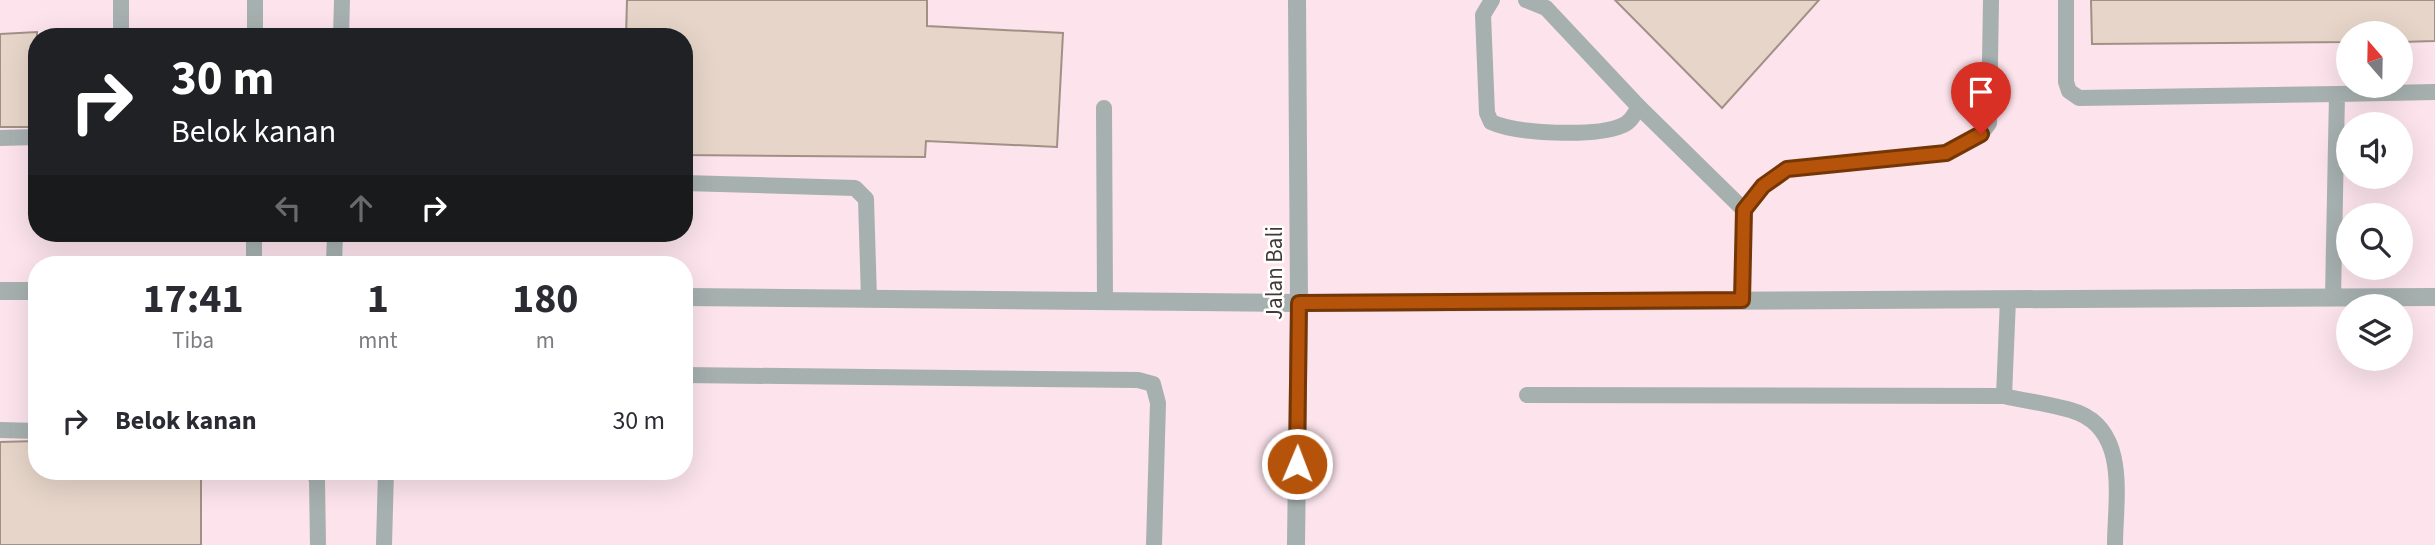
<!DOCTYPE html>
<html lang="id">
<style>
body{margin:0;font-family:"Source Sans 3",sans-serif;background:#f7f7f7;color:#2b2b33;height:100vh;display:flex;flex-direction:column;font-size:26px;white-space:nowrap}
*{box-sizing:border-box;margin:0}
p{font-size:23px;color:#7c7c81}
.icon{flex:none;width:38px;height:38px;fill:none;stroke:currentColor;stroke-width:2;stroke-linecap:round;stroke-linejoin:round}
.map{position:relative;flex:1;overflow:hidden}
.sheet{position:absolute;left:28px;top:256px;width:665px;height:224px;display:flex;flex-direction:column;background:#fff;border-radius:28px;box-shadow:0 7px 28px #0002}
.sheet>*{flex:none}
.top-card{position:absolute;left:28px;top:28px;width:665px;height:214px;border-radius:28px;box-shadow:0 7px 28px #0002;background:#202124;color:#fff;overflow:hidden}
.needle{width:46px;rotate:340deg}
.tools{position:absolute;left:2336px;top:21px;display:grid;gap:14px}
.tools a{display:grid;place-items:center;width:77px;height:77px;border-radius:50%;background:#fff;box-shadow:0 7px 28px #0002;font-size:35px}
.pin{position:absolute;display:grid;place-items:center;width:60px;height:60px;color:#fff;margin:-72px -30px;border-radius:50% 50% 50% 0;rotate:-45deg;box-shadow:0 0 7px #0007}
.pin .icon{rotate:45deg}
.me{position:absolute;width:77px;margin:-38px;rotate:1deg;stroke-linejoin:round;filter:drop-shadow(0 0 5px #0008)}
.turn{display:flex;align-items:center;gap:24px;height:147px;padding:0 28px;font-size:32px}
.turn .icon{width:91px;height:91px;stroke-width:2.5}
.turn b{display:block;font-size:49px;line-height:60px}
.lanes{display:flex;align-items:center;height:66px;padding:0 28px;background:#0003;justify-content:center;gap:35px;direction:ltr}
.lanes .off{opacity:.35}
.eta{display:flex;justify-content:space-evenly;align-items:center;height:119px;text-align:center}
.eta b{font-size:42px;font-weight:700;line-height:49px}
ul{padding:0;list-style:none}
li{display:flex;align-items:center;gap:21px;height:91px;padding:0 28px}
li div{flex:1}
li b{display:block;font-size:26px}
li em{font-style:normal}
.map>svg:first-child{display:block}
</style>
<div class="map">
<svg width="2435" height="545" viewBox="0 0 2435 545">
<rect width="100%" height="100%" fill="#fdf2eb"/>
<path fill="#fce3ec" fill-rule="evenodd" d="M 0,0 L 2435,0 L 2435,545 L 0,545 ZM 2348,33 L 2401,33 L 2401,86 L 2348,86 ZM 37,37 L 684,37 L 684,233 L 37,233 ZM 2348,124 L 2401,124 L 2401,177 L 2348,177 ZM 2348,215 L 2401,215 L 2401,268 L 2348,268 ZM 37,264 L 684,264 L 684,471 L 37,471 ZM 2348,306 L 2401,306 L 2401,359 L 2348,359 Z"/>
<g fill="#e7d5c9" stroke="#a19086" stroke-width="2">
<path d="M 627,0 L 927,0 L 927,26 L 1063,33 L 1057,147 L 926,141 L 925,157 L 684,155 L 684,37 L 626,37 Z"/>
<path d="M 1615,0 L 1819,0 L 1722,108 Z"/>
<path d="M 2091,0 L 2435,0 L 2435,41 L 2401,42 L 2401,33 L 2348,33 L 2348,42 L 2092,44 Z"/>
<path d="M 37,32 L 37,127 L 0,127 L 0,34 Z"/>
<path d="M 37,441 L 37,471 L 201,471 L 201,545 L 0,545 L 0,442 Z"/>
</g>
<g fill="none" stroke-linecap="round" stroke-linejoin="round">
<g stroke="#a6b0ae" stroke-width="16">
<path d="M 1492,0 L 1483,15 L 1487,113 L 1491,122 C 1517,134 1595,137 1621,126 C 1630,123 1634,115 1639,107"/>
<path d="M 1526,0 L 1546,8 L 1639,107 L 1744,210"/>
<path d="M 2066,0 L 2066,82 L 2069,91 L 2079,98 L 2337,94"/>
<path d="M 121,37 L 121,0"/>
<path d="M 255,37 L 255,0"/>
<path d="M 341,37 L 342,0"/>
<path d="M 1104,108 L 1105,301"/>
<path d="M 0,138 L 37,137"/>
<path d="M 684,183 L 855,188 L 866,199 L 869,299"/>
<path d="M 254,264 L 254,233"/>
<path d="M 334,264 L 335,233"/>
<path d="M 2333,297 L 2337,94 L 2435,92"/>
<path d="M 1742,301 L 1744,210 L 1763,186 L 1787,169 L 1946,153 L 1981,134 L 1989,123 L 1991,0"/>
<path d="M 684,375 L 1138,380 L 1153,384 L 1158,403 L 1154,545"/>
<path d="M 1527,395 L 2004,396 L 2008,299"/>
<path d="M 2004,396 C 2028,402 2056,404 2079,413 C 2129,434 2115,501 2115,545"/>
<path d="M 0,430 L 37,431"/>
<path d="M 313,471 L 317,480 L 318,545"/>
<path d="M 384,545 L 386,471"/>
</g>
<g stroke="#a6b0ae" stroke-width="18">
<path d="M 0,291 L 37,291"/>
<path d="M 684,297 L 1299,303 L 2435,297"/>
<path d="M 1296,545 L 1299,303 L 1297,0"/>
</g>
</g>
<g fill="none" stroke-linecap="round" stroke-linejoin="round">
<g stroke="#753606" stroke-width="18">
<path id="route" d="M 1297,464 L 1299,303 L 1742,300 L 1744,210 L 1763,186 L 1787,169 L 1946,153 L 1981,134"/>
</g>
<use href="#route" stroke="#b45309" stroke-width="12"/>
</g>
<g text-anchor="middle" stroke-width="5" stroke-linejoin="round" paint-order="stroke">
<g font-size="23" fill="#423a36" stroke="#fff">
<text transform="translate(1274 273) rotate(-90)" y="8">Jalan Bali</text>
</g>
</g>
</svg>
<div class="tools">
<a><svg class="needle" viewBox="-14 -14 28 28"><path d="M0-13l5 13h-10z" fill="#e53935"/><path d="M0 13l5-13h-10z" fill="#7c7c81"/></svg></a>
<a><svg class="icon" aria-label="sound" viewBox="0 0 24 24"><path d="M4 9h4l5-4v14l-5-4H4zM17 9q2 3 0 6"/></svg></a>
<a><svg class="icon" aria-label="search" viewBox="0 0 24 24"><circle cx="10" cy="10" r="6"/><path d="M15 15l6 6"/></svg></a>
<a><svg class="icon" aria-label="layers" viewBox="0 0 24 24"><path d="M12 4l9 5-9 5-9-5zM3 14l9 5 9-5"/></svg></a>
</div>
<div class="pin" style="left:1981px;top:134px;background:#d93025"><svg class="icon" aria-label="arrive" viewBox="0 0 24 24"><path d="M6 21V4h12l-3 4 3 4H6"/></svg></div>
<svg class="me" style="left:1297px;top:464px" viewBox="-20 -20 40 40"><circle r="17" fill="#b45309" stroke="#fff" stroke-width="3"/><path d="M0-11L8 9 0 5-8 9z" fill="#fff"/></svg>
<div class="top-card">
<div class="turn"><svg class="icon" aria-label="right" viewBox="0 0 24 24"><path d="M7 20v-9h11M14 6l5 5-5 5"/></svg><div><b>30 m</b>Belok kanan</div></div>
<div class="lanes"><svg class="icon off" aria-label="left" viewBox="0 0 24 24"><path d="M17 20v-9H6M10 6l-5 5 5 5"/></svg><svg class="icon off" aria-label="ahead" viewBox="0 0 24 24"><path d="M12 20V5M6 11l6-6 6 6"/></svg><svg class="icon" aria-label="right" viewBox="0 0 24 24"><path d="M7 20v-9h11M14 6l5 5-5 5"/></svg></div>
</div>
<section class="sheet">
<div class="eta">
<div><b>17:41</b><p>Tiba</p></div>
<div><b>1</b><p>mnt</p></div>
<div><b>180</b><p>m</p></div>
</div>
<ul>
<li><svg class="icon" aria-label="right" viewBox="0 0 24 24"><path d="M7 20v-9h11M14 6l5 5-5 5"/></svg><div><b>Belok kanan</b></div><em>30 m</em></li>
</ul>
</section>
</div>
